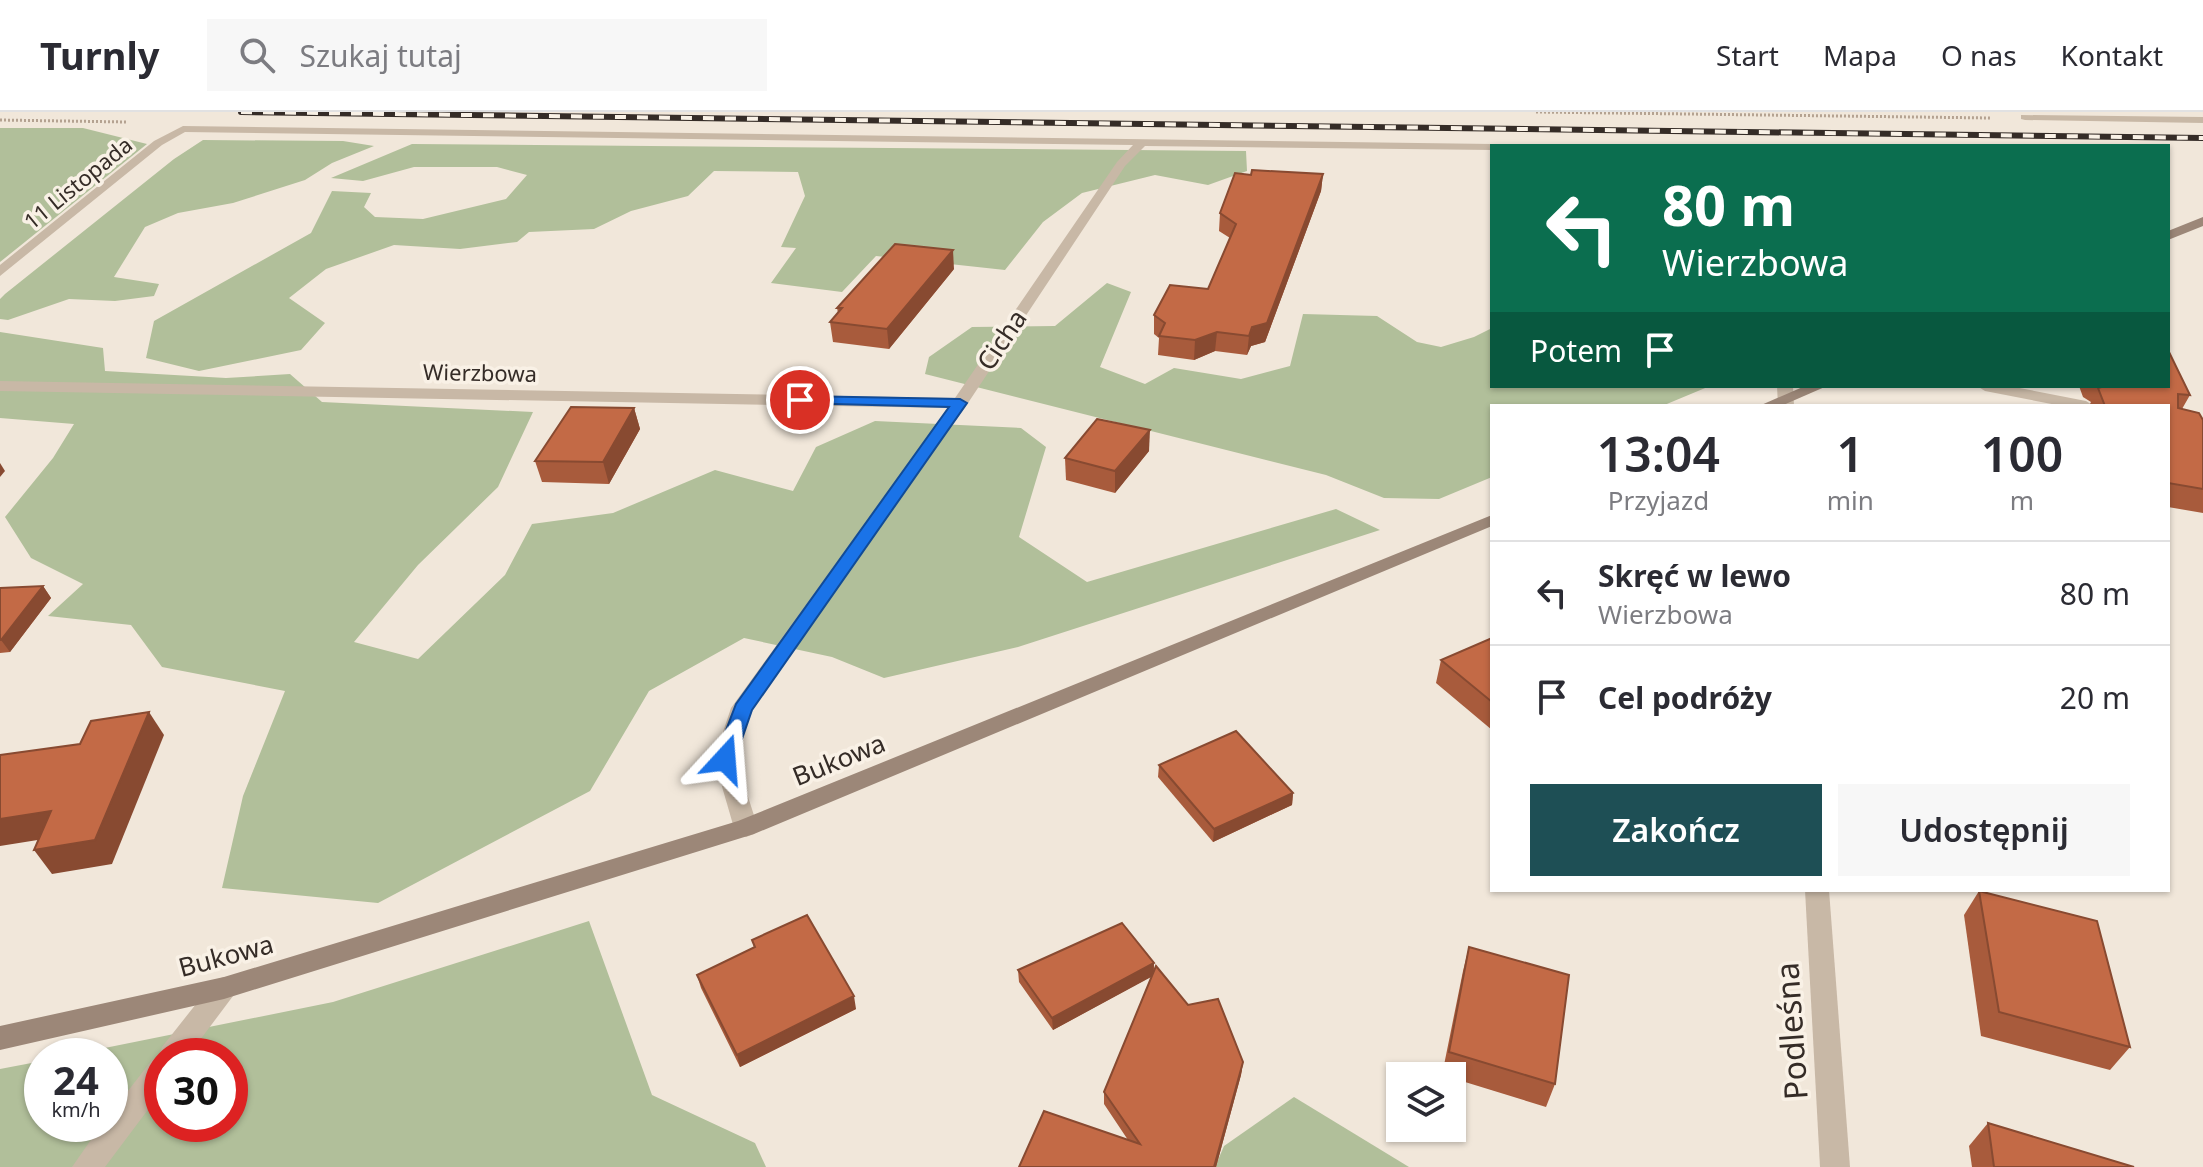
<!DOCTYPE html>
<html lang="pl">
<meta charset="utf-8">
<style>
body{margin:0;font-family:"Noto Sans",sans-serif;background:#f7f7f7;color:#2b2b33;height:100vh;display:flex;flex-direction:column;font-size:30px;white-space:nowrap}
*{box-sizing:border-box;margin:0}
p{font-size:26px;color:#7c7c81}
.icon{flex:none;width:44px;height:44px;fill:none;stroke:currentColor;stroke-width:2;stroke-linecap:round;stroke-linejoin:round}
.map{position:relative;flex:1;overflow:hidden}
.sheet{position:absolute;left:1490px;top:292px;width:680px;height:488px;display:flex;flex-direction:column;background:#fff;border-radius:0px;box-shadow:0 2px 6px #0004}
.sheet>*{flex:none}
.hud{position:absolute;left:1490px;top:32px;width:680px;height:244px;border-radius:0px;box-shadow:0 2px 6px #0004;background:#0b6e4f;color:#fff;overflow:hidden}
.tools{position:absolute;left:1386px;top:950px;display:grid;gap:16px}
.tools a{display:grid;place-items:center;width:80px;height:80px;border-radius:0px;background:#fff;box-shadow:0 2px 6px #0004;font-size:40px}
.speed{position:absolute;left:24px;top:926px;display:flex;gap:16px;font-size:40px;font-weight:700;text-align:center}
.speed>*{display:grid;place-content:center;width:104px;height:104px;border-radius:50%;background:#fff;box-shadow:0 2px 6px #0004;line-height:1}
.speed small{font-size:20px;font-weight:400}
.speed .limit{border:12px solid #d22;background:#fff;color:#111}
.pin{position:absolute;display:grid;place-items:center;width:68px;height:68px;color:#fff;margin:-34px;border:4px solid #fff;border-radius:50%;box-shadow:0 2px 8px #0007}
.me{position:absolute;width:88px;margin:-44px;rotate:19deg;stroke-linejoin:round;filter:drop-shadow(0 0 6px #0008)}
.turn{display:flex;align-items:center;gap:28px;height:168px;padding:0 40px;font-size:36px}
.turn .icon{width:104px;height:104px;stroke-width:2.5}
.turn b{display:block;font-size:56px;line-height:68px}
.then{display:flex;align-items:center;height:76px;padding:0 40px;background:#0003;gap:16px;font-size:30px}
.eta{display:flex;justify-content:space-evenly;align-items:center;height:136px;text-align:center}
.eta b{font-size:48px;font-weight:600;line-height:56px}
.action{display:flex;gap:16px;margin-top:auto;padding:16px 40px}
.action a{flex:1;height:92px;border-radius:0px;background:#1e4f55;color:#fff;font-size:32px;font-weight:600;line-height:92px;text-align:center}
.action a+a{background:#f7f7f7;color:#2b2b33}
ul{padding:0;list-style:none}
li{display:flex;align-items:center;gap:24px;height:104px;padding:0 40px;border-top:2px solid #e1e1e2}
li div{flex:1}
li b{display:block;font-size:30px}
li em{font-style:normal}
header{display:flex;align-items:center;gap:48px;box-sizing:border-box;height:112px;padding:0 40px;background:#fff;border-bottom:2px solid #e1e1e2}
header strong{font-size:38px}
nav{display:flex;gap:44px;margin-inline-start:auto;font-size:28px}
.search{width:560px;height:72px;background:#f7f7f7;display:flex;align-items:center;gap:20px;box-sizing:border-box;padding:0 28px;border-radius:0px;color:#7c7c81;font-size:30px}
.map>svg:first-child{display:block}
</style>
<header>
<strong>Turnly</strong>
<div class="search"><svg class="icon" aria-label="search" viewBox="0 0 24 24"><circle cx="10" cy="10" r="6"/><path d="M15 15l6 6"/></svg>Szukaj tutaj</div>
<nav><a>Start</a><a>Mapa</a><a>O nas</a><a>Kontakt</a></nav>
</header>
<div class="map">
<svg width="2203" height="1055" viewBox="0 0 2203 1055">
<rect width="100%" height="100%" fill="#f1e7da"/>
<g fill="#b1bf9a" fill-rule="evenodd">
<path d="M 0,16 L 83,16 L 147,32 L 0,150 Z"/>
<path d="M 203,28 L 343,29 L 374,34 L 332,51 L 305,68 L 233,91 L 178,101 L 145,115 L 114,165 L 159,172 L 154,184 L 115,189 L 69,187 L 8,208 L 0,207 L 0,187 L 5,182 L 174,47 Z"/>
<path d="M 412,32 L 1246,39 L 1247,59 L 1208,73 L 1155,63 L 1082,81 L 1043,110 L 1005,158 L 876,144 L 842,180 L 771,171 L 796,136 L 781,135 L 805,84 L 798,60 L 714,59 L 688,84 L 631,99 L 594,117 L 529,120 L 517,130 L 460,137 L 394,133 L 326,157 L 289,186 L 325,211 L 301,238 L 199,259 L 146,246 L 154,209 L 311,121 L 332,79 L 371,81 L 364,95 L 375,105 L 423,107 L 506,87 L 527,63 L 497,55 L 414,55 L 363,69 L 331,66 Z"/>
<path d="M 1107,171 L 1131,180 L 1100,255 L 1145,272 L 1174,256 L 1241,267 L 1290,254 L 1303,202 L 1377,204 L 1417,230 L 1441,235 L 1474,225 L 1492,216 L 1492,274 L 1710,274 L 1662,294 L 1492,294 L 1492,365 L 1439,387 L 1384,386 L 1326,363 L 925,262 L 929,245 L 972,215 L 1055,214 Z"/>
<path d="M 0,220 L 103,236 L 105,259 L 226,266 L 290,262 L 322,290 L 533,300 L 498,375 L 418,453 L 354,530 L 418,547 L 505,463 L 532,412 L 613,401 L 715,358 L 793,379 L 816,335 L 875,309 L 1021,316 L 1046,335 L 1019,425 L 1087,470 L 1336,397 L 1380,418 L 1018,535 L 884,566 L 832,545 L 744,526 L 649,579 L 590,679 L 378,791 L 222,776 L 243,684 L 285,579 L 162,555 L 131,513 L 48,504 L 83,472 L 31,446 L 5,405 L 53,346 L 74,312 L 0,306 Z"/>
<path d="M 589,809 L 652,983 L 755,1031 L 766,1055 L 0,1055 L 0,957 L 42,949 L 42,1012 L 110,1012 L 110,944 L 65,944 L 333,890 ZM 162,944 L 230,944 L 230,1012 L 162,1012 Z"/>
<path d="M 1294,985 L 1409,1055 L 1215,1055 L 1224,1034 Z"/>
</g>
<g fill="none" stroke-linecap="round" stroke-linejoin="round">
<g stroke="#b4a291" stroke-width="3" stroke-dasharray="2 2" stroke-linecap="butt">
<path d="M 1536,0 L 1991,6"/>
<path d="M 0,8 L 127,10"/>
<path d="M 1888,34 L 1985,34"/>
</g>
<path fill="#c8b8a6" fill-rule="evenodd" d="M 2021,3 L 2203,5 L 2203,11 L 2025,8 L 2021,7 Z"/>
<g fill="#c8b8a6" fill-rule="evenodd">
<path d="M 183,14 L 1492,32 L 1497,34 L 1492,34 L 1492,38 L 1145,34 L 1125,54 L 968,291 L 752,597 L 736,647 L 758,716 L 754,722 L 746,725 L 738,722 L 734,716 L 714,647 L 731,596 L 949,296 L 0,279 L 0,269 L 955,286 L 1117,50 L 1133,33 L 185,20 L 162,33 L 0,164 L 0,153 L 154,29 Z"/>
<path d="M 1777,274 L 1793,274 L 1794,294 L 1778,294 Z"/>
<path d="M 1977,274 L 2009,274 L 2086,289 L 2094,294 L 2062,294 L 1985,279 Z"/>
<path d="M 1805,778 L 1829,778 L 1850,1055 L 1820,1055 Z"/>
<path d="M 224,865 L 233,868 L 237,876 L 233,884 L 188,944 L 162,944 L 162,979 L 105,1055 L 72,1055 L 102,1012 L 110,1012 L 110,1002 L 152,948 L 159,946 L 162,935 L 215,868 Z"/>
</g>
<g fill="#9c8778" fill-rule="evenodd">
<path d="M 2203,105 L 2203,114 L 2168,128 L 2168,119 Z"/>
<path d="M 1805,274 L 1827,274 L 1781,294 L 1759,294 Z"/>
<path d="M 1492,403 L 1492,414 L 754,722 L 224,887 L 0,938 L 0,914 L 224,865 L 738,709 Z"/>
</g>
<g stroke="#352c27" stroke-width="6">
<path id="rail" d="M 241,0 L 2203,26"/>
</g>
<use href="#rail" stroke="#f9f1e6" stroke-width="4" stroke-dasharray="11" stroke-linecap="butt"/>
</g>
<g fill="#a85b3c">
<path d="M 1323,62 L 1321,79 L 1265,230 L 1251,234 L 1247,243 L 1215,239 L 1194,248 L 1158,243 L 1159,226 L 1154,222 L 1154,203 L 1208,177 L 1230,126 L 1219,119 L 1220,101 L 1251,63 Z"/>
<path d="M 954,157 L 889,237 L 833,230 L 830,210 L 838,201 L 837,196 Z"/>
<path d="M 2079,274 L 2168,274 L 2190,283 L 2182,297 L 2203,308 L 2203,401 L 2168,395 L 2168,294 L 2089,294 L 2091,290 L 2083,285 Z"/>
<path d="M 634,296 L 640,317 L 609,372 L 542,370 L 535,349 Z"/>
<path d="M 1149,339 L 1115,381 L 1066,368 L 1065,346 Z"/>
<path d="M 43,474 L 51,486 L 10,540 L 0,541 L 0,476 Z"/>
<path d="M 1492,526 L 1492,618 L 1436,571 L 1441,548 Z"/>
<path d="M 1159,653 L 1293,681 L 1292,693 L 1213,730 L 1158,665 Z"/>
<path d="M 1979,779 L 2130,935 L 2110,958 L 1981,924 L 1964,803 Z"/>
<path d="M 752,828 L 856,897 L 740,955 L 701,876 L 697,863 L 754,835 Z"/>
<path d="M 1469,835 L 1555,972 L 1546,995 L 1452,966 L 1452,964 L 1442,963 L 1463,859 Z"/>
<path d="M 1154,851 L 1154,861 L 1188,893 L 1243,950 L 1241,963 L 1216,1055 L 1128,1028 L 1104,992 L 1104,980 L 1152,864 L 1053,918 L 1019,870 L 1018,858 Z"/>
<path d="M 1988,1011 L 2134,1055 L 1972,1055 L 1969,1034 Z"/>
</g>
<g fill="#884a31">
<path d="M 1323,62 L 1321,79 L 1265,230 L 1251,234 L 1247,243 L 1249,224 Z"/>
<path d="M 953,138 L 954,157 L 889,237 L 887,217 Z"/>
<path d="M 1217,220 L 1215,239 L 1194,248 L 1195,228 Z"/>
<path d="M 634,296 L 640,317 L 609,372 L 603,350 Z"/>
<path d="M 1150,318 L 1149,339 L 1115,381 L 1115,359 Z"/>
<path d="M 0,351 L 5,359 L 0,365 Z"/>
<path d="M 43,474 L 51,486 L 10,540 L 1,528 Z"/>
<path d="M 149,600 L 164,623 L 112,752 L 52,762 L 34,738 Z"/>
<path d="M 1293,681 L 1292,693 L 1213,730 L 1214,717 Z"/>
<path d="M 51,699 L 69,723 L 0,734 L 0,707 Z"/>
<path d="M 1154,851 L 1153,864 L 1053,918 L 1052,906 Z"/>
<path d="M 854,884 L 856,897 L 740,955 L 737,943 Z"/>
<path d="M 1243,950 L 1241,963 L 1216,1055 L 1214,1055 Z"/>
</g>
<g fill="#c36a46" stroke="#884a31" stroke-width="2">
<path d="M 1252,58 L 1323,62 L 1267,211 L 1252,215 L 1249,224 L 1217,220 L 1195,228 L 1159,224 L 1165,211 L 1154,203 L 1170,173 L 1208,177 L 1236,112 L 1220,101 L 1235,61 L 1251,63 Z"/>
<path d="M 895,132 L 953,138 L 887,217 L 830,210 L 842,196 L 837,196 Z"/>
<path d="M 2168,238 L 2190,283 L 2178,282 L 2178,296 L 2199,301 L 2203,308 L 2203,377 L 2168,371 L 2168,294 L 2105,294 L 2098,276 L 2105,274 L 2168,274 Z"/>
<path d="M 571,295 L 634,296 L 603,350 L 535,349 Z"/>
<path d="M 1097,307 L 1150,318 L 1115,359 L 1065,346 Z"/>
<path d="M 43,474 L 1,528 L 0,528 L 0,476 Z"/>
<path d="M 1492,526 L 1492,590 L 1441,548 Z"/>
<path d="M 149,600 L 95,728 L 34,738 L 51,699 L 0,707 L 0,643 L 80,632 L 91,609 Z"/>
<path d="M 1236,619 L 1293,681 L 1214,717 L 1159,653 Z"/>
<path d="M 1979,779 L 2097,809 L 2130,935 L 1999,900 Z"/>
<path d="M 807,803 L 854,884 L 737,943 L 697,863 L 755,835 L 752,828 Z"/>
<path d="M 1122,811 L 1154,851 L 1052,906 L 1018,858 Z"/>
<path d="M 1469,835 L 1569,863 L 1555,972 L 1449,940 Z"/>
<path d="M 1156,854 L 1188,893 L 1218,887 L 1243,950 L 1214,1055 L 1019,1055 L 1044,999 L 1140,1032 L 1104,980 Z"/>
<path d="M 1988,1011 L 2134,1055 L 1994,1055 Z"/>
</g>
<path fill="#1a73e8" stroke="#114b97" stroke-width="2" d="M 800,284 L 960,287 L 967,291 L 752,598 L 735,647 L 732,652 L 717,652 L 715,647 L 736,592 L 949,295 L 795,291 L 792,288 Z"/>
<g text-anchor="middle" stroke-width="7" stroke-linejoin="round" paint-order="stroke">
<g font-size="22" fill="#352c27" stroke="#f9f1e6">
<text transform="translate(78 71) rotate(-39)" y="8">11 Listopada</text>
<text transform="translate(480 261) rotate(1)" y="8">Wierzbowa</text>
</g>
<g font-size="26" fill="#352c27" stroke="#f9f1e6">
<text transform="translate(1002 228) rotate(-56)" y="9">Cicha</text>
<text transform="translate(839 648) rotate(-22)" y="9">Bukowa</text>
<text transform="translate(226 844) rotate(-15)" y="9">Bukowa</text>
</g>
<g font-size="32" fill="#352c27" stroke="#f9f1e6">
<text transform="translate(1792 919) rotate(-94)" y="11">Podleśna</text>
</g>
</g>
</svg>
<div class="tools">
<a><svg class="icon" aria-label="layers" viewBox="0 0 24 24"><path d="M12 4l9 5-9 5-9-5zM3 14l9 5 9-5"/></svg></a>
</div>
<div class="speed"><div>24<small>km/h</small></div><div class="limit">30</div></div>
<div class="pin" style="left:800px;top:288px;background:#d93025"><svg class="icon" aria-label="arrive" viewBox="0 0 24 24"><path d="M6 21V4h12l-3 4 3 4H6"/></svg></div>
<svg class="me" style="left:725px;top:647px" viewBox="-20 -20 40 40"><path d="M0-17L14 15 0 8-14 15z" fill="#1a73e8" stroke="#fff" stroke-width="4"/></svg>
<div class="hud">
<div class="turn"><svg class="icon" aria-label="left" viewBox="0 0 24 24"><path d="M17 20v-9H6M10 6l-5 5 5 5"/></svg><div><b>80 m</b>Wierzbowa</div></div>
<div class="then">Potem<svg class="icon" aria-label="arrive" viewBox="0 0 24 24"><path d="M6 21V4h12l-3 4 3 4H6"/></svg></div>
</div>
<section class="sheet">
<div class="eta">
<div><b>13:04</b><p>Przyjazd</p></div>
<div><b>1</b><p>min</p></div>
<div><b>100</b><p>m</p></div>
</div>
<ul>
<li><svg class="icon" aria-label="left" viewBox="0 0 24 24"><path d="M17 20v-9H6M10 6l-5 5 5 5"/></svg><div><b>Skręć w lewo</b><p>Wierzbowa</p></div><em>80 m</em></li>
<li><svg class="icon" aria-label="arrive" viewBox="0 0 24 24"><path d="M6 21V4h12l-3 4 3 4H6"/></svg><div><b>Cel podróży</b></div><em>20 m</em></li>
</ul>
<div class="action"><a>Zakończ</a><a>Udostępnij</a></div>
</section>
</div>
